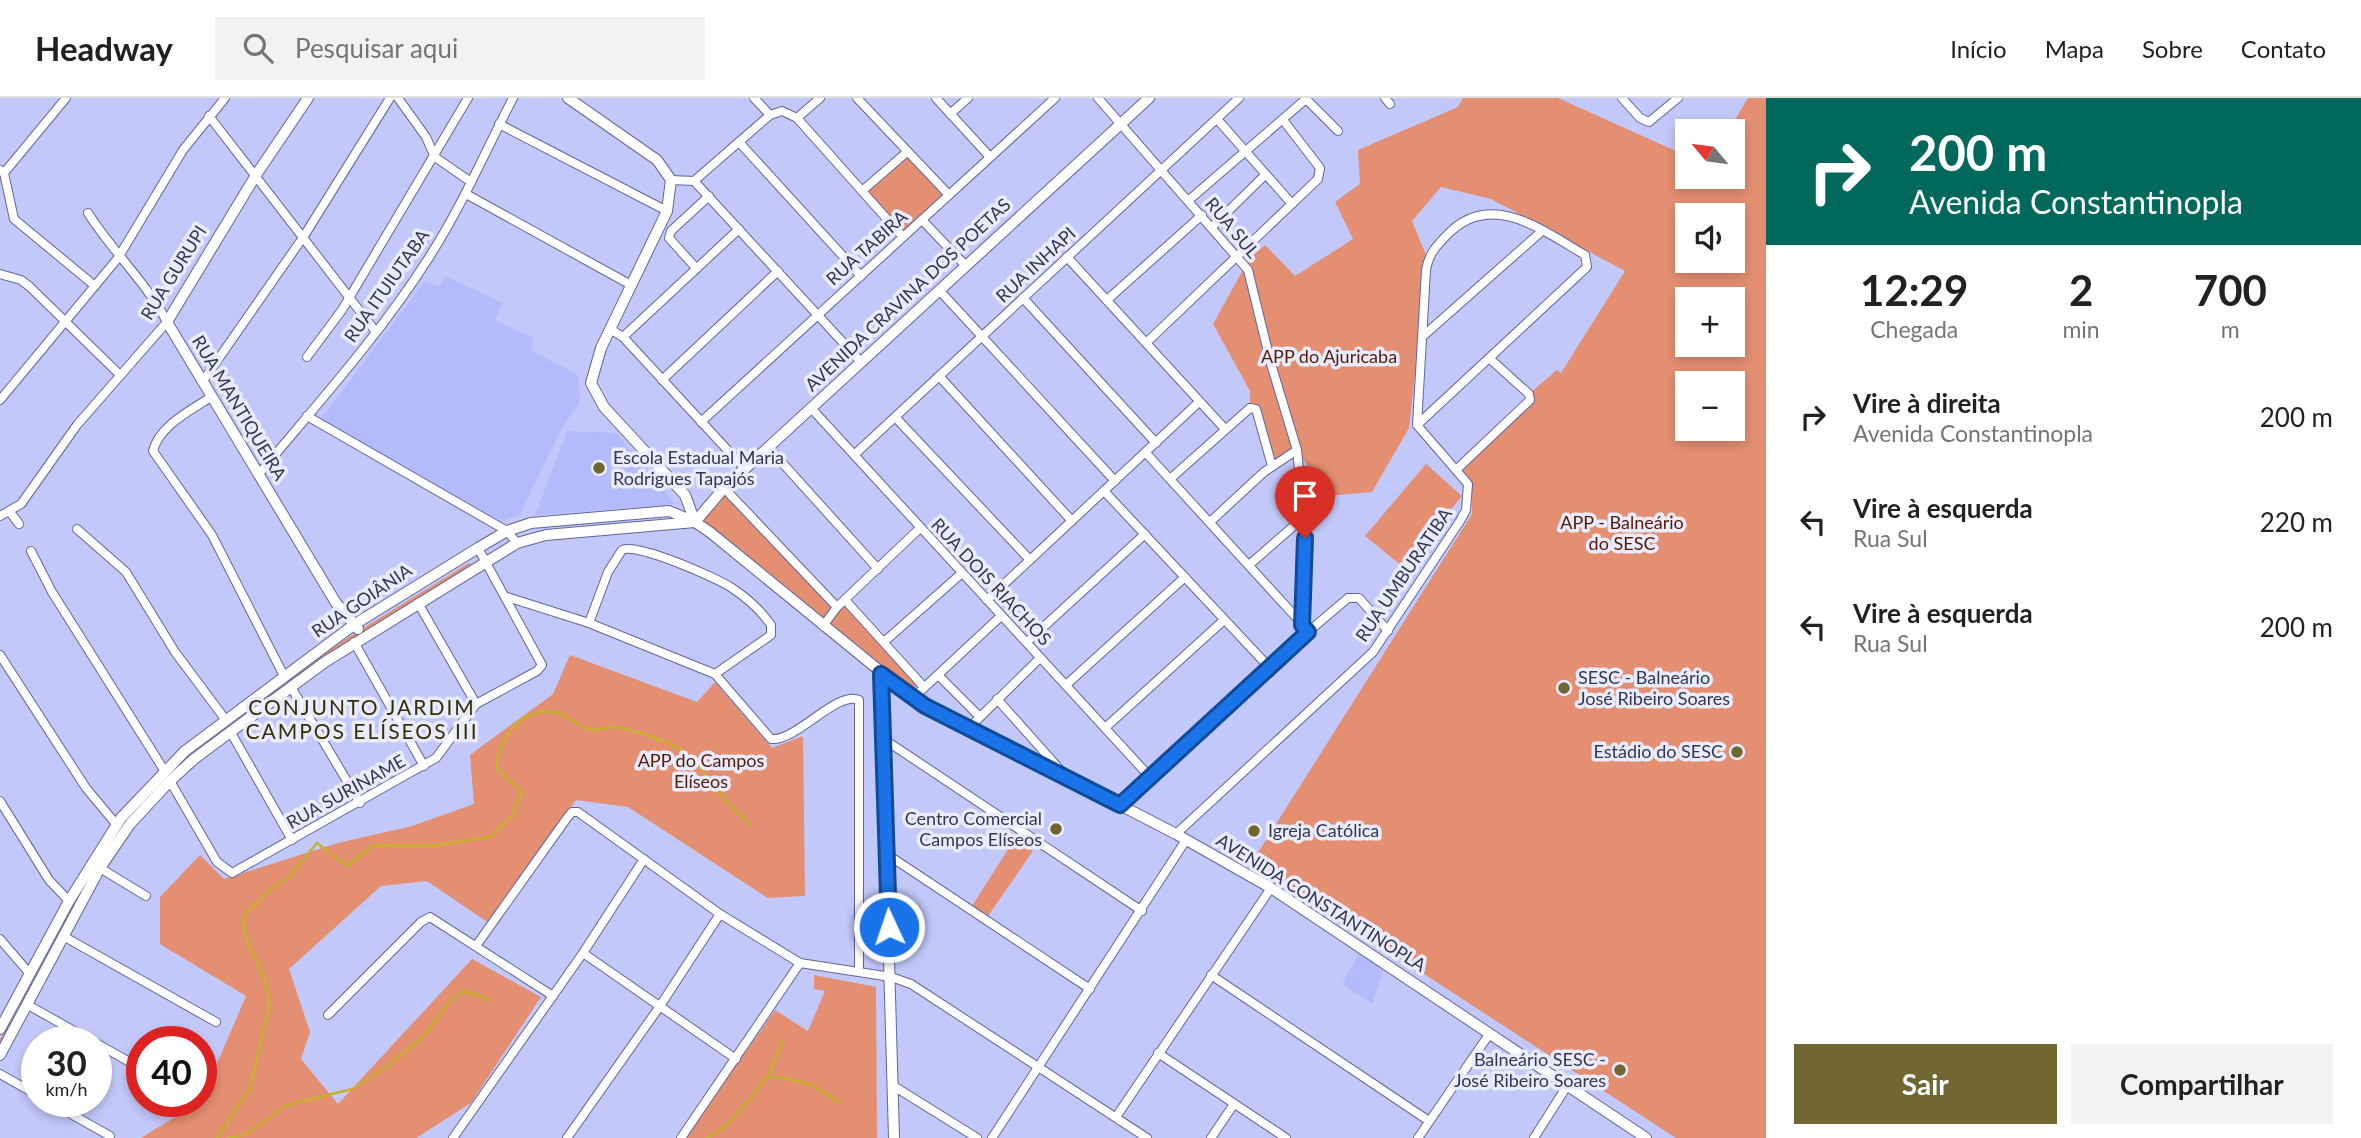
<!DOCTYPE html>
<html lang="pt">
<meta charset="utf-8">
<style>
body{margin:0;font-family:Lato,sans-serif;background:#f2f2f2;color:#202124;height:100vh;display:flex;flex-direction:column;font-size:26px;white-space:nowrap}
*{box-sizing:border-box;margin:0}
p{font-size:23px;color:#757577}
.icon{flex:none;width:38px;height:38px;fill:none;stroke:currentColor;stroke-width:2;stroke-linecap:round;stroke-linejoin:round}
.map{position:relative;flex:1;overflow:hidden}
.details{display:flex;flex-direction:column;background:#fff;width:595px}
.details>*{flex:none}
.guide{background:#00695c;color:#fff;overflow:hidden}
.needle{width:46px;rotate:299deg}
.fabs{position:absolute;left:1675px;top:21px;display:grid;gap:14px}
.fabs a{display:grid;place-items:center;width:70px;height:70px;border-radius:0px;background:#fff;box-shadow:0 4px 10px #0003;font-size:35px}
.speed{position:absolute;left:21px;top:928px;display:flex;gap:14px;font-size:35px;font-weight:700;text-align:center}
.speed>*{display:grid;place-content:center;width:91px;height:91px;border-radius:50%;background:#fff;box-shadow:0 4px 10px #0003;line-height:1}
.speed small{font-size:18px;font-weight:400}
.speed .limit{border:10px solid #d22;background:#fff;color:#111}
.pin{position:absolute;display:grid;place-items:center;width:60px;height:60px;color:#fff;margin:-72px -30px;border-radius:50% 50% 50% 0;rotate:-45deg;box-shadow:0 0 7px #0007}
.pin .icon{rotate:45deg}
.me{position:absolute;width:77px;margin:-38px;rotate:357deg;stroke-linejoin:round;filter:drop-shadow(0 0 5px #0008)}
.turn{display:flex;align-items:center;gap:24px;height:147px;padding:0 28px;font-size:32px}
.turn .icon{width:91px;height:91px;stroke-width:2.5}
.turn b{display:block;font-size:49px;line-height:60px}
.eta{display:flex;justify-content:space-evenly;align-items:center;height:119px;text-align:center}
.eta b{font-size:42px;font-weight:700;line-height:49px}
.action{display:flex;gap:14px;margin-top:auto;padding:14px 28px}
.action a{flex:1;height:80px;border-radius:0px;background:#6f6632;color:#fff;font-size:28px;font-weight:700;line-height:80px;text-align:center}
.action a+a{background:#f2f2f2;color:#202124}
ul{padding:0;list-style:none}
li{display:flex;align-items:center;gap:21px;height:105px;padding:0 28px}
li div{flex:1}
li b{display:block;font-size:26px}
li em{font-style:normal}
header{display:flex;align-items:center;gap:42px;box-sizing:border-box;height:98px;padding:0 35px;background:#fff;border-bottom:2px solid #e0e0e0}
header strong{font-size:33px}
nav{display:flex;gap:38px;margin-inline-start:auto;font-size:24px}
.search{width:490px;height:63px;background:#f2f2f2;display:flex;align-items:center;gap:18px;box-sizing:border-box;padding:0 24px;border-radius:0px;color:#757577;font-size:26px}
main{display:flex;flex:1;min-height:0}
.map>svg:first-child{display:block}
</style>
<header>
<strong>Headway</strong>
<div class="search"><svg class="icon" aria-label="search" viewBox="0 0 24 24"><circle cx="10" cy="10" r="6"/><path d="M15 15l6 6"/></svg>Pesquisar aqui</div>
<nav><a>Início</a><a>Mapa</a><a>Sobre</a><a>Contato</a></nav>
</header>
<main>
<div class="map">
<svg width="1766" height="1040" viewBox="0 0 1766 1040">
<rect width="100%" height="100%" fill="#c2c8f9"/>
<g fill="#b3bbfd">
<path d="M 445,178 L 503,205 L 495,222 L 533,240 L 531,252 L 578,277 L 580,304 L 561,332 L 519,418 L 502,423 L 321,321 L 425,183 L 439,189 Z"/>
<path d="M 567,333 L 616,335 L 675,406 L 535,417 Z"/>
<path d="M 1364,847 L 1387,863 L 1372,906 L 1342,886 Z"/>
</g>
<g fill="#e48f72" fill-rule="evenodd">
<path d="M 1463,0 L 1558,0 L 1687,58 L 1687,79 L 1732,79 L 1732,33 L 1728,33 L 1748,0 L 1766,0 L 1766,1040 L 1676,1040 L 1252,764 L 1472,416 L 1472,384 L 1460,369 L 1529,306 L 1529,296 L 1557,272 L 1561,275 L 1625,173 L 1491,101 L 1441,89 L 1412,123 L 1428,162 L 1409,330 L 1372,394 L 1327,398 L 1297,352 L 1272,368 L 1262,324 L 1250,310 L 1250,293 L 1213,226 L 1249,161 L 1265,147 L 1295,178 L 1353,141 L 1335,104 L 1360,86 L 1358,52 L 1458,9 ZM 1687,117 L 1732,117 L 1732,163 L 1687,163 ZM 1687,201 L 1732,201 L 1732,247 L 1687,247 ZM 1687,285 L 1732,285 L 1732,331 L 1687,331 Z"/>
<path d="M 907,54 L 949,97 L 903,139 L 862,93 Z"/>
<path d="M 1426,366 L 1462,398 L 1403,469 L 1365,438 Z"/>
<path d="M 721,394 L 834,511 L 842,503 L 917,587 L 911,593 L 696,417 Z"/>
<path d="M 469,465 L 474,469 L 346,547 L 283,591 L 165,692 L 122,737 L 75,813 L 33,901 L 0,948 L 0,941 L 29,898 L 70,811 L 118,734 L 161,689 L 281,586 L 344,542 Z"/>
<path d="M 570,557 L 697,604 L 715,584 L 772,650 L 803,638 L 805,798 L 768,800 L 628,709 L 576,702 L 489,825 L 427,783 L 381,788 L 289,871 L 310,934 L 301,961 L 338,1006 L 472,861 L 541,899 L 471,1005 L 416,1040 L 141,1040 L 201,1003 L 246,898 L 160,846 L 160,799 L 200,757 L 224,781 L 338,745 L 412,728 L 474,706 L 470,657 L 553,596 Z"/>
<path d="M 1014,742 L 1033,753 L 988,818 L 972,808 Z"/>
<path d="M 814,877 L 876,889 L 877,1040 L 685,1040 L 775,912 L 808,933 L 825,893 L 814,891 Z"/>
</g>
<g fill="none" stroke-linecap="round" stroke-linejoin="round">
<g stroke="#c8b12e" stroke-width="2.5">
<path d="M 769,978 C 800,982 813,985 839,1005"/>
<path d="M 217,1040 L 250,990 L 269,910 C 271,876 243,852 243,819 L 270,791 L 288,780 L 317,745 L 347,768 L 374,747 L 430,748 L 490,739 L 512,718 L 522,694 L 496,670 C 500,640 519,610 554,614 C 569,616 579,631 593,632 C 600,633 606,628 613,629 C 630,630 670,644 683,653 C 700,666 712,685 725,702 C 733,711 743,718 751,728"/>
<path d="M 228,1040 L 245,1037 L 287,1007 L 352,991 L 389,967 L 426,936 L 447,906 L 464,893 L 491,902"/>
<path d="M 707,1040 L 729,1026 L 768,978 L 783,942"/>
</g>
<g stroke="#60659b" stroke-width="10">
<g id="street">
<path d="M 398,0 L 426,39 L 435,59 L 471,84"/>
<path d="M 754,0 L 770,17"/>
<path d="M 857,0 L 949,97"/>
<path d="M 936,0 L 990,59"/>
<path d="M 1098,0 L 1248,172 L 1271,266 L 1297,352 L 1304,419 L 1306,480 L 1302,527"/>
<path d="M 1305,0 L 1338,33"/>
<path d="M 1385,0 L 1390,6"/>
<path d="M 1622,0 L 1640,20 L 1649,24 L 1678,0"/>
<path d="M 950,16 L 968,0"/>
<path d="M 209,18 L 376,234"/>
<path d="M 797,20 L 820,0"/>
<path d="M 1217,21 L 1292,106"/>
<path d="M 499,26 L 667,113"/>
<path d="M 739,44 L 861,178"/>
<path d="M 0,72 L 4,75 L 14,121 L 95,188"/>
<path d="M 4,75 L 66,0"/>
<path d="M 671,82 L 694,83 L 861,264"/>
<path d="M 694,83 L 770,17 L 782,13 L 797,20 L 903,139"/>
<path d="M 862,93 L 907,54"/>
<path d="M 466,96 L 631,187"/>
<path d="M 1189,102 L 1306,1"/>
<path d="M 922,122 L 966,168"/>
<path d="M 1213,128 L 1265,77"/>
<path d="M 1067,159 L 1225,331"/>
<path d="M 696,170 L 669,140 L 671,133 L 709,98"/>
<path d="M 0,176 L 21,182 L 30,189 L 119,276"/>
<path d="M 940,193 L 1115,383"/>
<path d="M 1023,200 L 1156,345"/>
<path d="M 1107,202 L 1202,117"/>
<path d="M 610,231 L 623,239 L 745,371"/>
<path d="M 623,239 L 739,131"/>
<path d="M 1422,239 L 1542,133"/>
<path d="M 1146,245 L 1318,81 L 1320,70 L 1283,22"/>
<path d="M 307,259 L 342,212 L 468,0"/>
<path d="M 939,278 L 1072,423"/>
<path d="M 662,282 L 778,173"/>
<path d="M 203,283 L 304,138 L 390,0"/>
<path d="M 211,299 C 191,312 159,328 153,353 L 212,437 L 284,578"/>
<path d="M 0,302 L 118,160 L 183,52 L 225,0"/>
<path d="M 811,310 L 1149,678"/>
<path d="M 307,318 L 507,433 L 517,445"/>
<path d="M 895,319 L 1030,462"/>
<path d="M 701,324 L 1055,0"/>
<path d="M 768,349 L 878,471"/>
<path d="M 1146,355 L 1304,528"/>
<path d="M 854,357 L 1239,0"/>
<path d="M 1456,372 L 1530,302 L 1529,296 L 1489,260"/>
<path d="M 259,376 C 317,306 379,238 428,161 C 461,110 485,54 513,0"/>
<path d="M 1170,381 L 1250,310 L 1256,311 L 1272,368"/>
<path d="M 724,390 L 837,509 L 920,430"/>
<path d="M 1104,393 L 1268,568"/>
<path d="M 10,414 L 19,426"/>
<path d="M 0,418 L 21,406 L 77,327 L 167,224 C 146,184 112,153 88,115"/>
<path d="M 1210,424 L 1264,374 L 1297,352"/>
<path d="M 77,431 L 126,474 L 175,554 L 225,621"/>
<path d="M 31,453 L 52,494 L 164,672"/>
<path d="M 1249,467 L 1304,419"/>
<path d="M 507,499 L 589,525 L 715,576 L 771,641 C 796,644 837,592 859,602 L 859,873"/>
<path d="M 987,502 L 1199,304"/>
<path d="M 846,503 L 924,589"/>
<path d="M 418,505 L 476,606"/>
<path d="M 589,525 L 608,474 L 622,452 C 636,444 717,480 732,490 C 747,500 762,514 771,527 L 771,537 L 715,576"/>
<path d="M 823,528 L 837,509"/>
<path d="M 885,543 L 962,475"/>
<path d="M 354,544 L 424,668"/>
<path d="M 1027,544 L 1145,436"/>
<path d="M 0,557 L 86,690 L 116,726"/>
<path d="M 938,577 L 979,618"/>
<path d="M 1066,587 L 1185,479"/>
<path d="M 291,589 L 360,705"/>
<path d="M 913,600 L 1001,518"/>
<path d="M 997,601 L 1063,675"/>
<path d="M 1105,630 L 1224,522"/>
<path d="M 968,631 L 1040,560"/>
<path d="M 230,633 L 292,742"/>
<path d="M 882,640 L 1142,813"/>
<path d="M 170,683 L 217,764 L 232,775 L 436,660 L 476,606 L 537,573 L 542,567 L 478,450"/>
<path d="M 0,703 L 49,782 L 69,803"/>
<path d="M 1120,707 L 1268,568 L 1348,500 L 1359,500 L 1388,533"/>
<path d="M 1176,736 L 1373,554 L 1460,423 L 1466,412 L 1468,386 L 1417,327 L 1426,172 C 1429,155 1437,147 1448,136 C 1491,92 1542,132 1585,157 L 1587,169 L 1417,327"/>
<path d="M 885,755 L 1090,891"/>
<path d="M 100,770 L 146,798"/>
<path d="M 63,838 L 216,924"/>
<path d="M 0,841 L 30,876"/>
<path d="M 476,848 L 567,720 L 572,714 L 578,714 L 720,816 L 800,865 L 891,879 L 911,886 L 1147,1040"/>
<path d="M 583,855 L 736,961"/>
<path d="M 1211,877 L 1429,1023"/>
<path d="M 28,907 L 92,943"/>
<path d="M 328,917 L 421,824 L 430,819 L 553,898"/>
<path d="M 96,945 L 142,971"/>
<path d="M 1158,955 L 1286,1040"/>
<path d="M 0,976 L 37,997"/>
<path d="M 892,987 L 977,1040"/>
<path d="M 48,1003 L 110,1038"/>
<path d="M 1116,1019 L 1271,790"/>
<path d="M 453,1040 L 583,855 L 644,761"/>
<path d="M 567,1040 L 660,908 L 720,816"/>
<path d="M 681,1040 L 800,865"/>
<path d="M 992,1040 L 1186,742"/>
<path d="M 1211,1040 L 1234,1006"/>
<path d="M 1418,1040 L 1490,935"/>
<path d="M 1534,1040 L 1567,988"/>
</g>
</g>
<g stroke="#60659b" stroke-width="12">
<g id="secondary">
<path d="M 308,0 L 256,77 L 167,224 L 336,505 L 358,531"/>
<path d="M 568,0 L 657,62 L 671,82 L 667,113 L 601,250 L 591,285 L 604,309 L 685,397 L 695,424"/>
<path d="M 695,424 L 724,390 L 1149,0"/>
<path d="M 881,577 L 894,1040"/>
<path d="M 0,931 L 69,803 L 121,720 L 185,653 L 355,526 L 478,450 L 507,433 L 531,425 L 669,413 L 695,424 L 711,435 L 913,600 L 1176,736 L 1271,790 L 1646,1040"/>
<path d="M 0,957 L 100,770 L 130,726 L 170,683 L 194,661 L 325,564 L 517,445 L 546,437 L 695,424"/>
</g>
</g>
<use href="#street" stroke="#fff" stroke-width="8"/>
<use href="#secondary" stroke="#fff" stroke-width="10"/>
</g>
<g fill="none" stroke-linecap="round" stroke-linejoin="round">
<g stroke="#114b97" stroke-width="18">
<path id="route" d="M 889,829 L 881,576 L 925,608 L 1120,707 L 1308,534 L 1302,527 L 1305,440"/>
</g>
<use href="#route" stroke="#1a73e8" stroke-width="12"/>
</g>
<g fill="#6f6632" stroke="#e9ecfe" stroke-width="2.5">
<circle cx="599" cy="370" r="7"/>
<circle cx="1564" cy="590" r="7"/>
<circle cx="1737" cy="654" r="7"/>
<circle cx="1056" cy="731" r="7"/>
<circle cx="1254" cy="733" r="7"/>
<circle cx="1620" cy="972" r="7"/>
</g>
<g text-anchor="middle" stroke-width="7" stroke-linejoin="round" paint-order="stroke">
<g font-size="18" fill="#34374f" stroke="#e9ecfe">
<text transform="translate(1232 130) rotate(50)" y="6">RUA SUL</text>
<text transform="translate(867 150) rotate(-42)" y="6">RUA TABIRA</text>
<text transform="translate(1036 167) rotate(-43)" y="6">RUA INHAPI</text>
<text transform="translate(174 175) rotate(-58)" y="6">RUA GURUPI</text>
<text transform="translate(387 188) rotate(-55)" y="6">RUA ITUIUTABA</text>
<text transform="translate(908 197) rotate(-43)" y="6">AVENIDA CRAVINA DOS POETAS</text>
<text transform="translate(239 310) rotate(59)" y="6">RUA MANTIQUEIRA</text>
<text transform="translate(1404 477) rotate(-56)" y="6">RUA UMBURATIBA</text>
<text transform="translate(991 484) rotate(47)" y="6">RUA DOIS RIACHOS</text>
<text transform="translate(362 503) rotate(-34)" y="6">RUA GOIÂNIA</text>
<text transform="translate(346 694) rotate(-29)" y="6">RUA SURINAME</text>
<text transform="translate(1321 805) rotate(32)" y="6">AVENIDA CONSTANTINOPLA</text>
</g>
<g font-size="18" fill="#5a1700" stroke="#e9ecfe">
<text x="1329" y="265">APP do Ajuricaba</text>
<text x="1622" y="431">APP - Balneário<tspan x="1622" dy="21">do SESC</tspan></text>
<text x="701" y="669">APP do Campos<tspan x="701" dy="21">Elíseos</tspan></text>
</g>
<g font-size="18" fill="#34374f" stroke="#e9ecfe" text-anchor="start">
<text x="613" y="366">Escola Estadual Maria<tspan x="613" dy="21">Rodrigues Tapajós</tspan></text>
<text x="1578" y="586">SESC - Balneário<tspan x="1578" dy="21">José Ribeiro Soares</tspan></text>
<text x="1723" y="660" text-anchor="end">Estádio do SESC</text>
<text x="1042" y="727" text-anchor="end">Centro Comercial<tspan x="1042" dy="21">Campos Elíseos</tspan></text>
<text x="1268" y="739">Igreja Católica</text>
<text x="1606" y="968" text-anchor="end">Balneário SESC -<tspan x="1606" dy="21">José Ribeiro Soares</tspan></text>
</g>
<g font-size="21" letter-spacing="2" fill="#372f04" stroke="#e9ecfe">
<text x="362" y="617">CONJUNTO JARDIM<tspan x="362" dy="24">CAMPOS ELÍSEOS III</tspan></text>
</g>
</g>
</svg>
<div class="fabs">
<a><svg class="needle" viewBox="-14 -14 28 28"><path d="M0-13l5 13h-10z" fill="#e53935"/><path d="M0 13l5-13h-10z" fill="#757577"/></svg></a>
<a><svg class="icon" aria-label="sound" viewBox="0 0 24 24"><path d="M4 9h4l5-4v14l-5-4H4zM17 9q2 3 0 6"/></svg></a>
<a>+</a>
<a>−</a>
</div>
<div class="speed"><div>30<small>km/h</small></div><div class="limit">40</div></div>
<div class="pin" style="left:1305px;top:440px;background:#d93025"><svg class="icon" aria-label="arrive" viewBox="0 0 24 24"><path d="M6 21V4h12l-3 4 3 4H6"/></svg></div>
<svg class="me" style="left:889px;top:829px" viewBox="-20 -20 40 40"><circle r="17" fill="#1a73e8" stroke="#fff" stroke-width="3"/><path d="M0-11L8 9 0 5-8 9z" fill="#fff"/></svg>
</div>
<section class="details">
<div class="guide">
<div class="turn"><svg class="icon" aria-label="right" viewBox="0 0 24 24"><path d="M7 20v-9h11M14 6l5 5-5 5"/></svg><div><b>200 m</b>Avenida Constantinopla</div></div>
</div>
<div class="eta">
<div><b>12:29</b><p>Chegada</p></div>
<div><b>2</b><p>min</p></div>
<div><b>700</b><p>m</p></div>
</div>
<ul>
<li><svg class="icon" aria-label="right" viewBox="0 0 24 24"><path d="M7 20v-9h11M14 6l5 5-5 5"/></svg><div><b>Vire à direita</b><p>Avenida Constantinopla</p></div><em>200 m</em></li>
<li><svg class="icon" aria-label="left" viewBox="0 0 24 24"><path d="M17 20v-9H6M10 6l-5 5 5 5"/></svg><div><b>Vire à esquerda</b><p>Rua Sul</p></div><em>220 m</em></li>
<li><svg class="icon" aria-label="left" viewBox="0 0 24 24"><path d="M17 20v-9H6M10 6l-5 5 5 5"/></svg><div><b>Vire à esquerda</b><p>Rua Sul</p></div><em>200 m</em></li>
</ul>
<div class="action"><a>Sair</a><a>Compartilhar</a></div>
</section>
</main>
